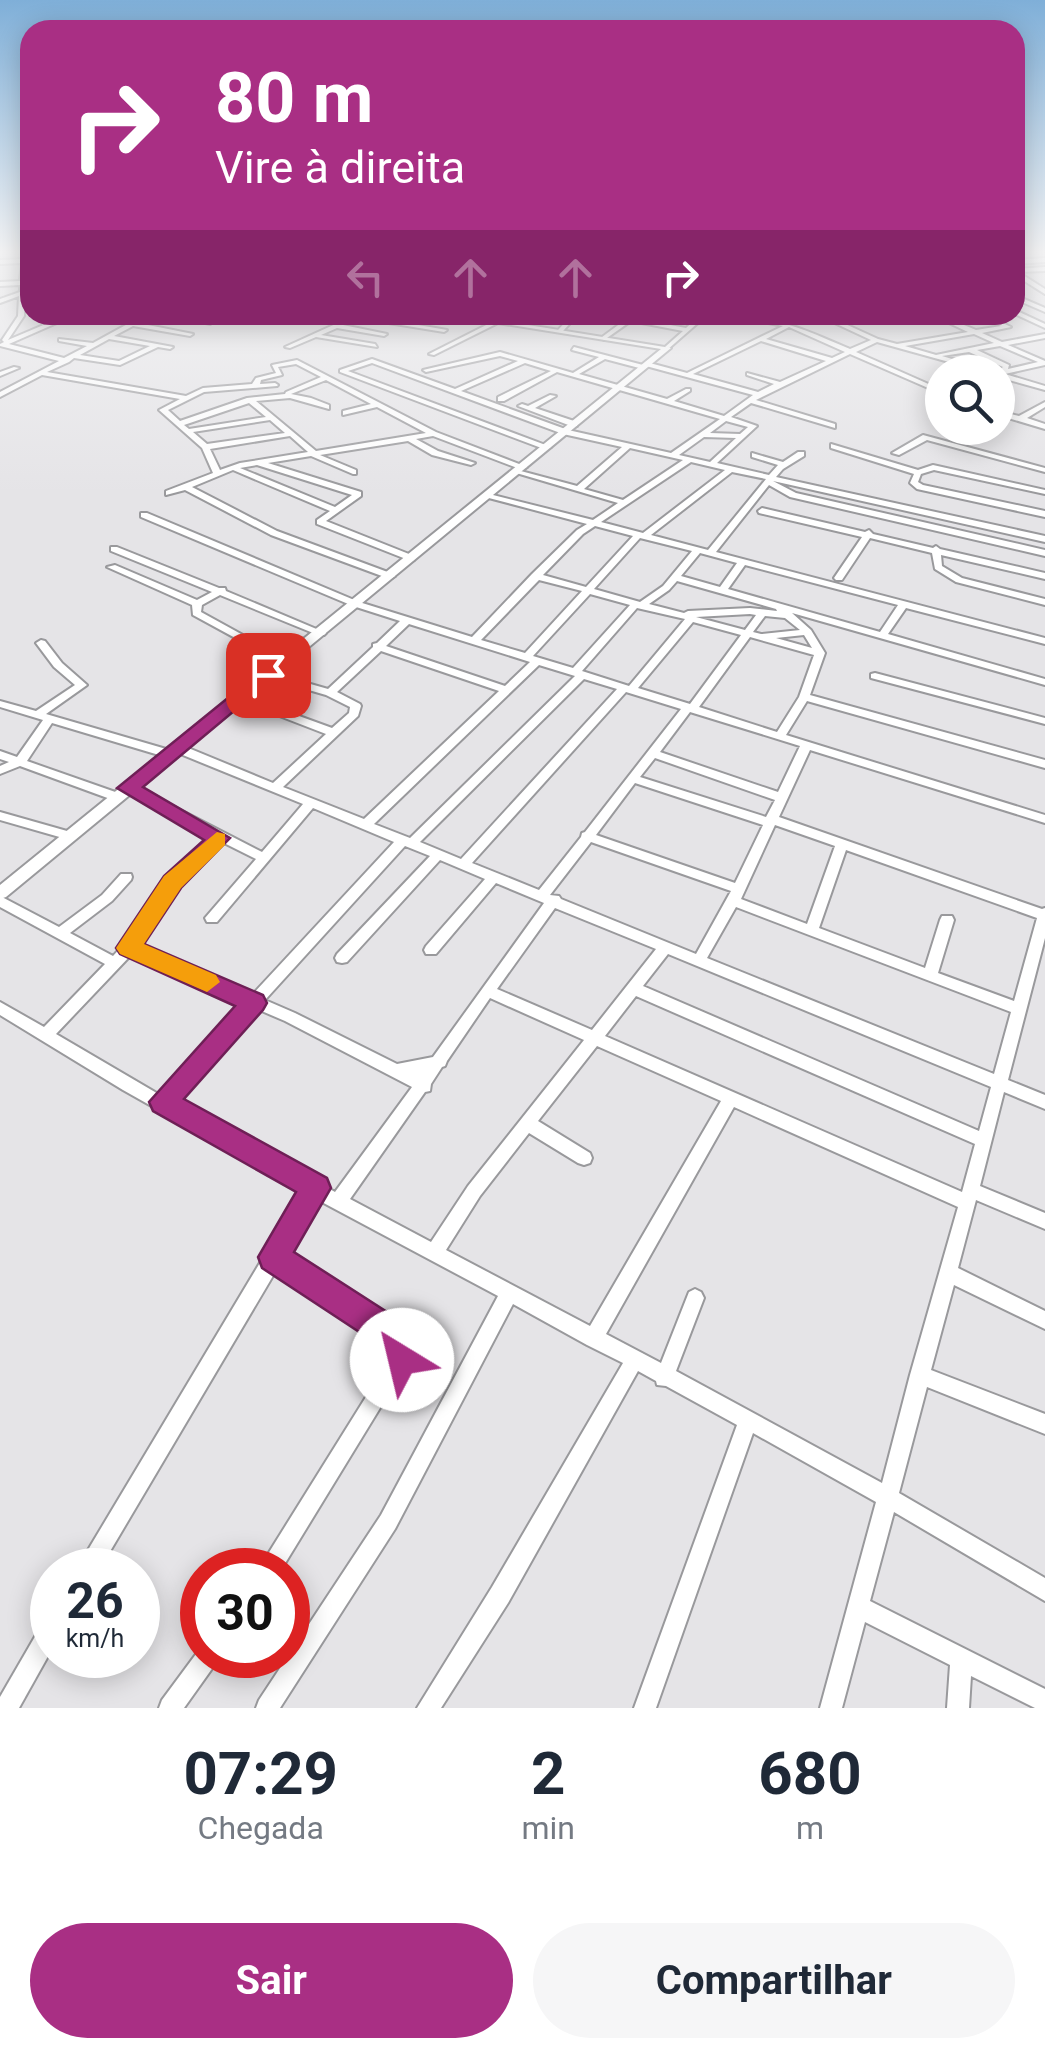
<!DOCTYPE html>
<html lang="pt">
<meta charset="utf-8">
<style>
body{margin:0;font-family:Roboto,sans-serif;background:#f6f6f7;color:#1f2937;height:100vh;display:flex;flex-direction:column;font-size:38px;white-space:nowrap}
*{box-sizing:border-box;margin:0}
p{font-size:32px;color:#747a83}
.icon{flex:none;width:55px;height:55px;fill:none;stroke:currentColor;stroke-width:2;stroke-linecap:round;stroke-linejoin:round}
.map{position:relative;height:1708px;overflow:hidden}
.details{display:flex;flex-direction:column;background:#fff;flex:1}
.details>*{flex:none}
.top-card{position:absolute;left:20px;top:20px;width:1005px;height:305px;border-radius:30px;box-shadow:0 5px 25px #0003;background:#a92f84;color:#fff;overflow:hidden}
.controls{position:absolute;left:925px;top:355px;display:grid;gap:20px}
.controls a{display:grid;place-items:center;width:90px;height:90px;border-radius:50%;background:#fff;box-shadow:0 5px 25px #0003;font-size:50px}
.speed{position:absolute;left:30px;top:1548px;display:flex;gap:20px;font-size:50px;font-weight:700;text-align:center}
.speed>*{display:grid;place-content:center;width:130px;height:130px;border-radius:50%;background:#fff;box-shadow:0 5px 25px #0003;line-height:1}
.speed small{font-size:25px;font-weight:400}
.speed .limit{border:15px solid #d22;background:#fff;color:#111}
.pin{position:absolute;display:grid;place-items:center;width:85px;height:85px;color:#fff;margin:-42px;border-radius:20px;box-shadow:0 5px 15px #0006}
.me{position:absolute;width:110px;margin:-55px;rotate:324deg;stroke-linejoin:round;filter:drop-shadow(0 0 8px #0008)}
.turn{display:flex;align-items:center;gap:35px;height:210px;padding:0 30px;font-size:45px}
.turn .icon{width:130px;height:130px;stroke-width:2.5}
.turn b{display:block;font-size:70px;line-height:85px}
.lanes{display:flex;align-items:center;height:95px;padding:0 30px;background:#0003;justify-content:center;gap:50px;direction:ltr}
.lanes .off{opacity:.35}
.eta{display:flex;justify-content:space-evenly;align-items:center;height:170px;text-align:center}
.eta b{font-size:60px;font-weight:700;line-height:70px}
.cta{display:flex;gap:20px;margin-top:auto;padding:20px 30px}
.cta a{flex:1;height:115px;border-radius:60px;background:#a92f84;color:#fff;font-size:40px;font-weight:700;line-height:115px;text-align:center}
.cta a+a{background:#f6f6f7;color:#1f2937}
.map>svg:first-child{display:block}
</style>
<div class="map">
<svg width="1045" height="1708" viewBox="0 0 1045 1708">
<rect width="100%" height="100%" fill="#e5e4e7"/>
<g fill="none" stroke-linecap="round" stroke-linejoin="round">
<g stroke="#99999c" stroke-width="4">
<g id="minor">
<path d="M 22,254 L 28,254 L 26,290 L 30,288 L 30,292 L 25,294 L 24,316 L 8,340 L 67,315 L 75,315 L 9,344 L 64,358 L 87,346 L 59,341 L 59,339 L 93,343 L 144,315 L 152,315 L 138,323 L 193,334 L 190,336 L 133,326 L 114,336 L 173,347 L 170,349 L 158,347 L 120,365 L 74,358 L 69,362 L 47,372 L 186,396 L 203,388 L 252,384 L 256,378 L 276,373 L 272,365 L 297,360 L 436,432 L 527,467 L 520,469 L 433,436 L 416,439 L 438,451 L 475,463 L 471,465 L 432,455 L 408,441 L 320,455 L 356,470 L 356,474 L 353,474 L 311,456 L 268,463 L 361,492 L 361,496 L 326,521 L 414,556 L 414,560 L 411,561 L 317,524 L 317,520 L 330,511 L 233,470 L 192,487 L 277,531 L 393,574 L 395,576 L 390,579 L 271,535 L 185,490 L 166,495 L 166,491 L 213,473 L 202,448 L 159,410 L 180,399 L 42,375 L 0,397 L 0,392 L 59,361 L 0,346 L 0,344 L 4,342 L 2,340 L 18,316 L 19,296 L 0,303 L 0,299 L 20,292 L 20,285 L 0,286 L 0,282 L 20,281 L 22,263 L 0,264 L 0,260 L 22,259 ZM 109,339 L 150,346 L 119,361 L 80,355 ZM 296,364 L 321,377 L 286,392 L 285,394 L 247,398 L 180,421 L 168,410 L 204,392 L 277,386 L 278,385 L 275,383 L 260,384 L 261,380 L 282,375 L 278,367 ZM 326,380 L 371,404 L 343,411 L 343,415 L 377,407 L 426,433 L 316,451 L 256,401 L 290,398 L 329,409 L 329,405 L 311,398 L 291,394 ZM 249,403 L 266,417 L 189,429 L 184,425 ZM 270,420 L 285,433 L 207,444 L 193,432 ZM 290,436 L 308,452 L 240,463 L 220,470 L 210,449 ZM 257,465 L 352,495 L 335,507 L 240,468 Z"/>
<path d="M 1045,258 L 1045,262 L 1015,264 L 1015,260 Z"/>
<path d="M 1045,267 L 1045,271 L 1018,272 L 1045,289 L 1045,294 L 1015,275 L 1015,269 Z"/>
<path d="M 1015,295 L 1045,308 L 1045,312 L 1015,299 Z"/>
<path d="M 1015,310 L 1045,324 L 1045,328 L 1015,314 Z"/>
<path d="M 169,315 L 182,315 L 213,322 L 210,324 Z"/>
<path d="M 346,315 L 361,315 L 447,330 L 444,332 L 358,318 L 343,325 L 387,334 L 384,336 L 337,328 L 321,335 L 375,344 L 377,347 L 316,337 L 290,348 L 285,347 L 351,317 Z"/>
<path d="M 506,315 L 514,315 L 434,355 L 429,354 Z"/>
<path d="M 572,315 L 578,315 L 562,332 L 558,332 L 558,330 Z"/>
<path d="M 605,315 L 618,315 L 686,328 L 700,315 L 707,315 L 667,350 L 665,347 L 683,331 L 631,321 L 604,340 L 602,337 L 625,320 Z"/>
<path d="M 730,315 C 775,315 810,332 850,349 L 871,340 L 826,319 L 826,317 L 830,317 L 878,339 L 897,344 L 968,332 L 932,315 L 940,315 L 976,330 L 1001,326 L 978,315 L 986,315 L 1011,327 L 982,333 L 1002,342 L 1045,334 L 1045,338 L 1008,345 L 1045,361 L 1045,365 L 1005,374 L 1045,386 L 1045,390 L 998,377 L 996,372 L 1003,367 L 969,352 L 942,356 L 993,371 L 994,372 L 985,372 L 877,342 L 856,352 L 942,390 L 942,394 L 850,354 L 756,400 L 835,424 L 835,428 L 751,403 L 731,417 L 757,426 L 717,463 L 769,475 L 778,465 L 752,457 L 752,453 L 783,462 L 798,452 L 804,452 L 804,456 L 783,469 L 776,477 L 1045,536 L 1045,542 L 773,481 L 796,493 L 1045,550 L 1045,556 L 790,497 L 769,485 L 716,552 L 1045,638 L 1045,644 L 906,608 L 888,634 L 1045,679 L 1045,685 L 792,613 L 811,630 L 825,653 L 810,695 L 1045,760 L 1045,768 L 807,701 L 786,735 L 1045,815 L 1045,823 L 810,750 L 779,817 L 1042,909 L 1045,908 L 1045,938 L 1008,1080 L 1045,1095 L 1045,1109 L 1004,1092 L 980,1186 L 1045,1213 L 1045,1229 L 976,1200 L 958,1268 L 1045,1311 L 1045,1329 L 954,1285 L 931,1370 L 1045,1414 L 1045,1434 L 927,1387 L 899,1493 L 1045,1578 L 1045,1601 L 894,1512 L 870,1601 L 1045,1689 L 1045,1708 L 1035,1708 L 971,1676 L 969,1708 L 947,1708 L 950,1665 L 865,1622 L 842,1708 L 820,1708 L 876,1502 L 753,1433 L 656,1708 L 634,1708 L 737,1425 L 666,1386 L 657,1385 L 656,1381 L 638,1371 L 508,1603 L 441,1708 L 417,1708 L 492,1587 L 623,1363 L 587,1345 L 513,1304 L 395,1529 L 280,1708 L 256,1708 L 259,1700 L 381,1515 L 498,1296 L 318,1200 L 285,1255 L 407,1334 L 413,1354 L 281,1570 L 258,1570 L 394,1352 L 393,1345 L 277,1269 L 99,1570 L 76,1570 L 267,1251 L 304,1192 L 123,1090 L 0,1015 L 0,1002 L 44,1027 L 105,964 L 0,907 L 0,896 L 59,927 L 102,895 L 121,874 L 131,874 L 132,877 L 131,880 L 112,901 L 70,933 L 113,956 L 124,944 L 168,879 L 213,837 L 124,791 L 122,788 L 124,785 L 132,785 L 262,852 L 303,804 L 173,751 L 171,748 L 177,744 L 181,745 L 273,783 L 326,734 L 269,712 L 268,710 L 269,708 L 277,708 L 332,728 L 349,713 L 350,707 L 326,695 L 264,677 L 264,673 L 272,673 L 328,689 L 373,647 L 373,644 L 377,643 L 400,621 L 353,606 L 141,517 L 141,513 L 147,513 L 359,602 L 472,637 L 532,574 L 577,530 L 587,524 L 485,497 L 485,493 L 593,520 L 618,503 L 513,472 L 517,470 L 577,486 L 622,447 L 563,434 L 372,363 L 348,371 L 551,447 L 544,449 L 340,372 L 340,370 L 372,359 L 455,389 L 518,361 L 500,356 L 426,372 L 423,370 L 500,352 L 573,373 L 599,357 L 572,350 L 574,347 L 643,365 L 646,362 L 687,373 L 783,326 ZM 789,327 L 845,352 L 832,358 L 766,339 ZM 974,334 L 994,343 L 936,355 L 905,346 ZM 761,341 L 826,361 L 780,382 L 747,373 L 747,375 L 774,384 L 758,392 L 693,374 ZM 1000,346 L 1038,362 L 1008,369 L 1009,365 L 977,350 ZM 605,359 L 643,369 L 646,366 L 753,395 L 724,416 L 674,401 L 690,391 L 690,389 L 686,389 L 667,399 L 579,374 ZM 525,363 L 551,371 L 498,397 L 498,401 L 504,401 L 557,372 L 720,419 L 671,453 L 568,430 L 461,391 ZM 726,421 L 748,427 L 740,434 L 710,433 ZM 704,437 L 736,438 L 710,462 L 679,455 ZM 630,448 L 683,460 L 623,500 L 584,489 ZM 691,462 L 725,470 L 643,533 L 601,522 ZM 732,472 L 766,479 L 708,550 L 651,535 ZM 595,526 L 633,536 L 586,587 L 543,575 L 583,534 ZM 640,538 L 692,551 L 663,586 L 640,602 L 594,589 ZM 700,553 L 737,563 L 720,587 L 681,576 ZM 745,565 L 898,605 L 880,632 L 728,589 ZM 539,580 L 582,591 L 525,653 L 481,640 ZM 677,581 L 776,609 L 777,611 L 750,608 L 688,611 L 684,613 L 649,604 L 669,590 ZM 590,594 L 630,605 L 573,668 L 533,656 ZM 637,608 L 685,619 L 629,686 L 582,671 ZM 750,614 L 756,615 L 745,630 L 696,617 ZM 765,616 L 785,618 L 800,630 L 761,634 L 753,632 ZM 693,622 L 741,635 L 690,704 L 638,688 ZM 409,624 L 530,662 L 505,686 L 386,646 ZM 804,635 L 812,648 L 776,638 ZM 750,637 L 814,655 L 799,697 L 777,732 L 699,707 ZM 381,651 L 499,691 L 364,819 L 283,787 L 358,716 L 361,706 L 360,704 L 337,692 ZM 539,665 L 575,676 L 410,838 L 374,824 ZM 584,679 L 617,689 L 461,859 L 420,842 ZM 626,692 L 681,709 L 585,832 L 582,833 L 581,837 L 539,890 L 472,863 ZM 690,712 L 800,746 L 778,792 L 660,752 ZM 655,758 L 775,800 L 766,817 L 640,777 ZM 635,783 L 763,825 L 735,883 L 596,835 ZM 313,808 L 394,842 L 252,995 L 138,946 L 178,885 L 222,842 L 256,859 L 205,918 L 207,922 L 217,922 ZM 775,825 L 835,846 L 807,924 L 741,899 ZM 591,842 L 731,891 L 696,954 L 561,899 L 559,896 L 550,895 ZM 405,846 L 430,856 L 337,954 L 335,958 L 337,962 L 342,963 L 347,962 L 440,860 L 485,879 L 426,946 L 424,950 L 426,954 L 436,954 L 496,883 L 544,903 L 433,1057 L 397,1064 L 295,1013 L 265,1000 ZM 846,850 L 1037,918 L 1014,1001 L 938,973 L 954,920 L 952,916 L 942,916 L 940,920 L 925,968 L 819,928 ZM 736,907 L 1011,1012 L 994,1074 L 707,958 ZM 555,908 L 656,949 L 592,1030 L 497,989 ZM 668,954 L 991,1087 L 979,1131 L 643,986 ZM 131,955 L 244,1004 L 160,1095 L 56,1034 ZM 636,996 L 975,1144 L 962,1192 L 605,1036 ZM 490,998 L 584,1040 L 468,1186 L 431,1242 L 350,1199 L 425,1092 L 430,1091 L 431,1084 L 442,1067 L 445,1066 L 447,1061 ZM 257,1009 L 285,1021 L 412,1087 L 335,1192 L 173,1102 ZM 597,1046 L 721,1101 L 590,1326 L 446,1250 L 480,1196 L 529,1133 L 578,1163 L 584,1165 L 590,1163 L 592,1158 L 590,1153 L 538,1121 ZM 734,1107 L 958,1207 L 910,1375 L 882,1483 L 676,1371 L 704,1298 L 701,1292 L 695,1289 L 689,1292 L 661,1363 L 606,1334 Z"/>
<path d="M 794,315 L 804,315 L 812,318 L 809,320 Z"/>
<path d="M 14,367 L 19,368 L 0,376 L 0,372 Z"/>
<path d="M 550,395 L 556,396 L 535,408 L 577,422 L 577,426 L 571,426 L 518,406 L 522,404 L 528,406 Z"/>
<path d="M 1045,402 L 1045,407 L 1027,418 L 1045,424 L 1045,429 L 998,415 L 998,411 L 1019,416 Z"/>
<path d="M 923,435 L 1045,468 L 1045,472 L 927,440 L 899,455 L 892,453 Z"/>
<path d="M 831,444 L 918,470 L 933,465 L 1045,490 L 1045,494 L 934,470 L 921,474 L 918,482 L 923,485 L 1045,511 L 1045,517 L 917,489 L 910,483 L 914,474 L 831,448 Z"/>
<path d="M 762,508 L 865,532 L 869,530 L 873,534 L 933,548 L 936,546 L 940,549 L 1045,573 L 1045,579 L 941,555 L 942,566 L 962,578 L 1045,599 L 1045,605 L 956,582 L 935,569 L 932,553 L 870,538 L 842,580 L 836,580 L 834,578 L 862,537 L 759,513 L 758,511 Z"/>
<path d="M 111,547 L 117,547 L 219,588 L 225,588 L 226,591 L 326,633 L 324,635 L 318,635 L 220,595 L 202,605 L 201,612 L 290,661 L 289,663 L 281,663 L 193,615 L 192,605 L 107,567 L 115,565 L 197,600 L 212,592 L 111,551 Z"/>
<path d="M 41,640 L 45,641 L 62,663 L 87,685 L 46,714 L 173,751 L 175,754 L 169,758 L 52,723 L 27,761 L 121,794 L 123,797 L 121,800 L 113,800 L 20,766 L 0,774 L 0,766 L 9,762 L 0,759 L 0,751 L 17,757 L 43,720 L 0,707 L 0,701 L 36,711 L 75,685 L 54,667 L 36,643 Z"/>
<path d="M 875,673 L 1045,718 L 1045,724 L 871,678 L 871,674 Z"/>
<path d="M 0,812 L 74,833 L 76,836 L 70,840 L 0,820 Z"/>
<path d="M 52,1618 L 52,1649 L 19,1708 L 0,1708 L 0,1697 L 44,1621 Z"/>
<path d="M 202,1646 L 202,1655 L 219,1655 L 216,1663 L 184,1708 L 159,1708 L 162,1700 Z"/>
</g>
</g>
<g stroke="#99999c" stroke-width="4">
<path id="tertiary" d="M 448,315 L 466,315 L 671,348 L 6,897 L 0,899 L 0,885 L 661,349 Z"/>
</g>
<use href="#minor" fill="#fff" fill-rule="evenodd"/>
<use href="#tertiary" fill="#fff" fill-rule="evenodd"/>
</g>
<linearGradient id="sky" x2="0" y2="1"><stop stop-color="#7fafd8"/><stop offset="0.51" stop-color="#f3f3f4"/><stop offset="1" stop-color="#f3f3f4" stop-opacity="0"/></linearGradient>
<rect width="1045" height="494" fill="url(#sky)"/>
<path fill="#a92f84" stroke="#6e1f56" stroke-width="2.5" d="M 261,671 L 277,675 L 143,787 L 230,838 L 181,888 L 144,944 L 263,995 L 267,1003 L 263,1010 L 184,1099 L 327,1178 L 331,1188 L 294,1252 L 412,1328 L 419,1360 L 414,1372 L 402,1377 L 390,1372 L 385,1349 L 262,1268 L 258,1257 L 296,1192 L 153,1111 L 149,1102 L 235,1006 L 120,954 L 116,948 L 164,876 L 204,840 L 117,788 Z"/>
<path fill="#f59e0b" d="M 217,832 L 225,834 L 225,845 L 181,888 L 144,944 L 216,975 L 220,982 L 207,992 L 120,954 L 116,948 L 164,876 Z"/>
</svg>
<div class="controls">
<a><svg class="icon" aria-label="search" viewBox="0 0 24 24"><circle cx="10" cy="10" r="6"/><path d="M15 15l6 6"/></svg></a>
</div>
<div class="speed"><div>26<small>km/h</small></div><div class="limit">30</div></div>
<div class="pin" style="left:268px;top:675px;background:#d93025"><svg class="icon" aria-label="arrive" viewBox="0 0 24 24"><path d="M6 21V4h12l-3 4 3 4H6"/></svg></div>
<svg class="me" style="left:402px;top:1360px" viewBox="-20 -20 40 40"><circle r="19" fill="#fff"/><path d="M0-13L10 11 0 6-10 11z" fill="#a92f84"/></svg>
<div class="top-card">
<div class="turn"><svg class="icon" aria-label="right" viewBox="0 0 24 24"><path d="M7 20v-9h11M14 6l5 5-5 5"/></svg><div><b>80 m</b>Vire à direita</div></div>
<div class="lanes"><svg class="icon off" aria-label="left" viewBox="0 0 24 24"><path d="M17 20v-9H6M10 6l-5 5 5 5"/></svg><svg class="icon off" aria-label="ahead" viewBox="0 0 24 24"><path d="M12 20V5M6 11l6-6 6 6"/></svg><svg class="icon off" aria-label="ahead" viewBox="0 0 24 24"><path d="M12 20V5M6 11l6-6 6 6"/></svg><svg class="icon" aria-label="right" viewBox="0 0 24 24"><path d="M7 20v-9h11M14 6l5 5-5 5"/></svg></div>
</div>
</div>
<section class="details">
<div class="eta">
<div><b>07:29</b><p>Chegada</p></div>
<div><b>2</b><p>min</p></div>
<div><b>680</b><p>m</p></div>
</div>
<div class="cta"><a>Sair</a><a>Compartilhar</a></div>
</section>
